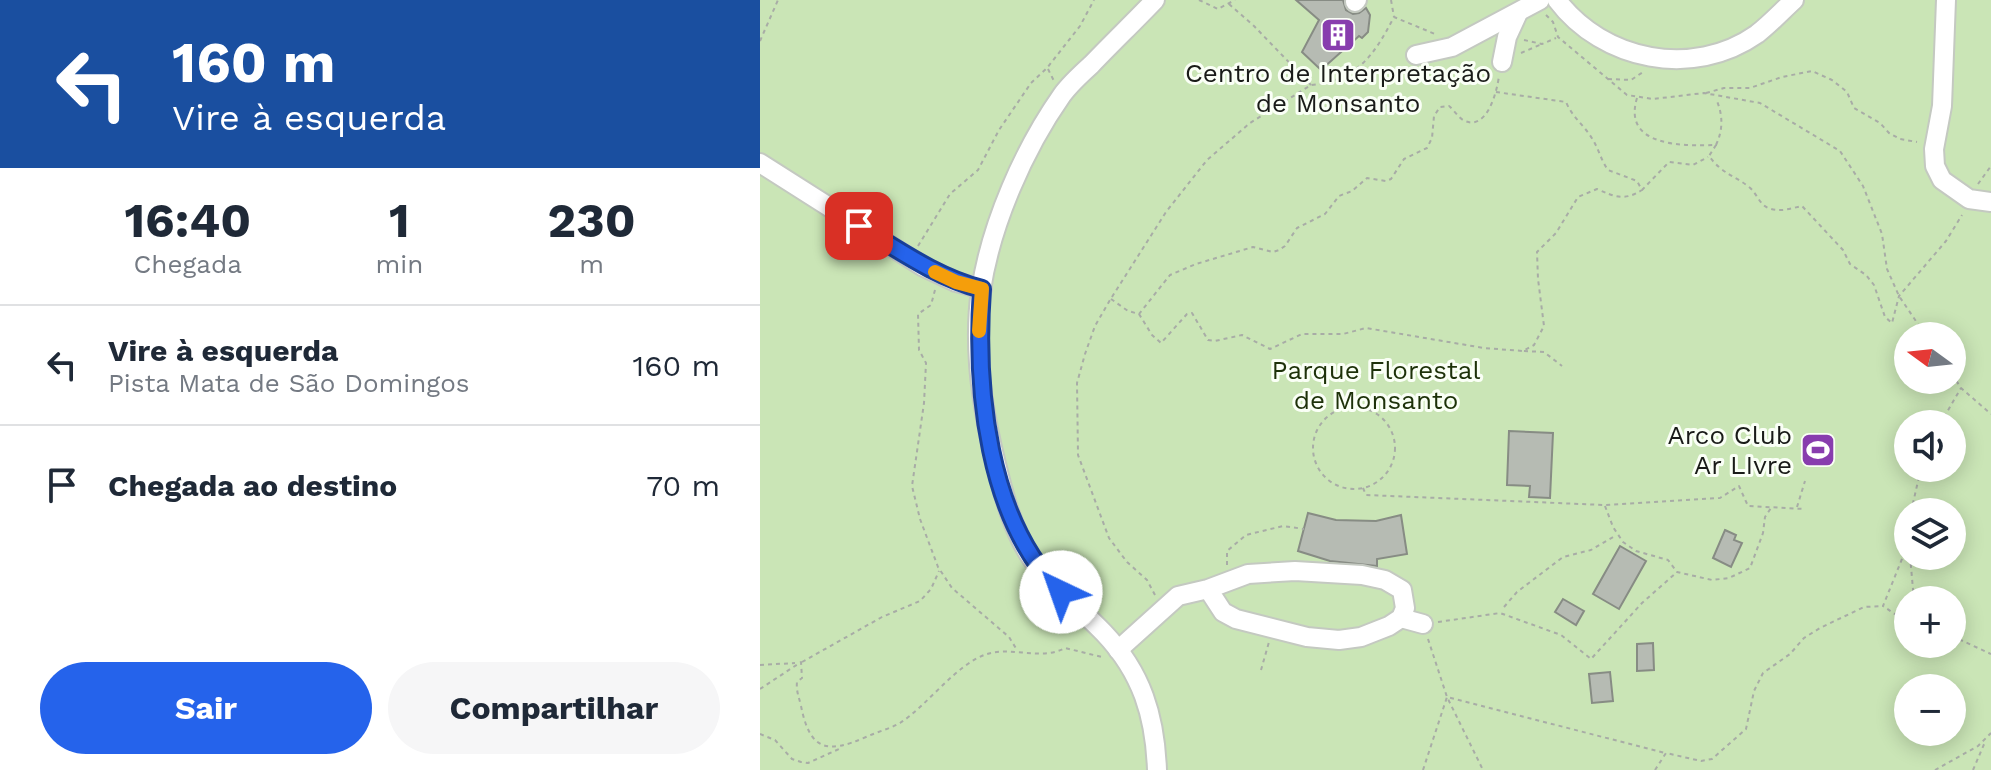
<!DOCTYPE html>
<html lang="pt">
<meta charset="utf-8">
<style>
body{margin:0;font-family:"Work Sans",sans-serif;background:#f6f6f7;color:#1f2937;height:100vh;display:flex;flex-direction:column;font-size:30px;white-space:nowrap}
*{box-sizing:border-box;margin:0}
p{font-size:26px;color:#747a83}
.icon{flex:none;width:44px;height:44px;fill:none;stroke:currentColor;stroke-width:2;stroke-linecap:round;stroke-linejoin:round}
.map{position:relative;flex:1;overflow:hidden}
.sheet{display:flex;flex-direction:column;background:#fff;width:760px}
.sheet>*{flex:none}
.top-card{background:#1a4fa0;color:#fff;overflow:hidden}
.needle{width:52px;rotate:285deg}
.fabs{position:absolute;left:1134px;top:322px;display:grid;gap:16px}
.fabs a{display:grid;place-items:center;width:72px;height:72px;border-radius:50%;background:#fff;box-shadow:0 4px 20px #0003;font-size:40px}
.pin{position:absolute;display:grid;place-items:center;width:68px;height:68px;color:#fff;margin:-34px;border-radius:16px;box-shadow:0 4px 12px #0006}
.me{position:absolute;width:88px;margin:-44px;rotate:318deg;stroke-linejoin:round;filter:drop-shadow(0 0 6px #0008)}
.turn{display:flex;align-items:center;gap:28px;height:168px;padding:0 40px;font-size:36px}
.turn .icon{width:104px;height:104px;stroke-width:2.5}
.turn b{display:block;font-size:56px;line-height:68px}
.eta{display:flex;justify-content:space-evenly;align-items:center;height:136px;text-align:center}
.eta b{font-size:48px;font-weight:700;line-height:56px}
.primary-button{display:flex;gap:16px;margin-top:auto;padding:16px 40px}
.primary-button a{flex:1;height:92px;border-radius:48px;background:#2563eb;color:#fff;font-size:32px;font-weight:700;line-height:92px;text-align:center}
.primary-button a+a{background:#f6f6f7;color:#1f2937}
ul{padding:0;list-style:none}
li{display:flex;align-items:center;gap:24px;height:120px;padding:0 40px;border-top:2px solid #e0e1e3}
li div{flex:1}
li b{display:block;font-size:30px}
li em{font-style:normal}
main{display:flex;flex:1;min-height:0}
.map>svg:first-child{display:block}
</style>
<main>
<section class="sheet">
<div class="top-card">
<div class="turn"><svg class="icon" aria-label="left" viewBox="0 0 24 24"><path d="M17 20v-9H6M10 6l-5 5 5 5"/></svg><div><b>160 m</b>Vire à esquerda</div></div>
</div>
<div class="eta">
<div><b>16:40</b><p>Chegada</p></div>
<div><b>1</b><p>min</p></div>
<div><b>230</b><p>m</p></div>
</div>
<ul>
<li><svg class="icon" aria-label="left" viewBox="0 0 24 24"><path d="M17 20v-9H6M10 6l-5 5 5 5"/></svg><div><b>Vire à esquerda</b><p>Pista Mata de São Domingos</p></div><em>160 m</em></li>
<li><svg class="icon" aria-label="arrive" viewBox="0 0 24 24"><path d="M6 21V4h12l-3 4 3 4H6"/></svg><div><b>Chegada ao destino</b></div><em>70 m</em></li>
</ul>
<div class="primary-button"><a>Sair</a><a>Compartilhar</a></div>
</section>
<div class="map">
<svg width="1231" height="770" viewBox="0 0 1231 770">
<rect width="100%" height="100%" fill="#ecf1e9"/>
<path fill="#cae5b6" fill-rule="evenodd" d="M 0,0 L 1231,0 L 1231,770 L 0,770 ZM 1148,336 L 1192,336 L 1192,380 L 1148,380 ZM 1148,424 L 1192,424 L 1192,468 L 1148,468 ZM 1148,512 L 1192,512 L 1192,556 L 1148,556 ZM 1148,600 L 1192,600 L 1192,644 L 1148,644 ZM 1148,688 L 1192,688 L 1192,732 L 1148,732 Z"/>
<g fill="#b6bbb3" stroke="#878c84" stroke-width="2">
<path d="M 536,0 L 583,0 L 586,10 L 593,14 L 599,13 L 606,8 L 610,15 L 608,32 L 602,38 L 599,36 L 561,70 L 542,52 L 559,20 Z"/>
<path d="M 749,431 L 793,433 L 790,498 L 769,497 L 770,486 L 747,485 Z"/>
<path d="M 548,513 L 576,520 L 616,521 L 641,515 L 647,554 L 617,559 L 617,566 L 570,561 L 538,551 Z"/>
<path d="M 965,530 L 976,535 L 974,540 L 982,543 L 971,567 L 953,558 Z"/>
<path d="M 860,546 L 886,561 L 859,609 L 833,594 Z"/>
<path d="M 803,599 L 824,611 L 816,625 L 795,612 Z"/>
<path d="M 893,643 L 894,670 L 877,671 L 877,644 Z"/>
<path d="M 850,672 L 853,701 L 832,703 L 829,674 Z"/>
</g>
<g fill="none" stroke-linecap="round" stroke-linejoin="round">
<g stroke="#c4c9c1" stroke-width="22">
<g id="minor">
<path d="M 395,0 C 374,22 352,43 331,65 C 321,74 310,84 302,95 C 264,149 231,224 221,290 C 213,346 222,409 236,464 C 244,497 253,531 272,559 C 292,587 320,608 344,633 C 382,673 395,716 397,770"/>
<path d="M 797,0 C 843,61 933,79 997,34 C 1010,24 1022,11 1034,0"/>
<path d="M 1186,0 L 1182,106 L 1174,149 L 1175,166 L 1182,180 L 1209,199 L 1231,202"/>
<path d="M 595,2 L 597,0"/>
<path d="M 656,55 L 692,47 L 780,0"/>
<path d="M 742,62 L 747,37 L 758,13"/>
<path d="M 0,163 L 162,266 L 196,282 L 222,289"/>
<path d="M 641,618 L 663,624"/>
<path d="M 358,650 L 418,596 L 448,589 L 463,612 L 476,619 L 547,637 L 579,640 L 601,637 L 629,626 L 641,618 L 645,608 L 642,590 L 625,580 L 602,575 L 535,571 L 488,574 L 448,589"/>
</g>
</g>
<g stroke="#a8aca6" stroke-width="2" stroke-dasharray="4 4" stroke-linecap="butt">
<path d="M 439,0 L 458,9 L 475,0"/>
<path d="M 631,0 L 634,17"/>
<path d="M 469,4 L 494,26 L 551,85"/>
<path d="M 786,15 L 793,22 L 798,37 L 867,95 L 893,99 L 944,93 L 1000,103 L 1080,151 L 1103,186 L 1122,234 L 1127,269 L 1139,296 L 1166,336"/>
<path d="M 764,40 L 782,44 L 796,38"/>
<path d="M 0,41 L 18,0"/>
<path d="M 761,53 L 782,44"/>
<path d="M 288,69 L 294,81"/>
<path d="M 848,79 L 871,80 L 883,72"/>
<path d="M 736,92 L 806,102 C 812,117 825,126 833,140 C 839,150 841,160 848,170 L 877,181 L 882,190 L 909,162 L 933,165 L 948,157"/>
<path d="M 946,93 L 964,88 L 990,88 L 1022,77 L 1052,71 L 1072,80 L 1087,92 L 1094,108 L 1120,123 L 1129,133 L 1140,139 L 1157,142"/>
<path d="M 877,98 C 862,147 923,146 956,145 C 963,130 963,116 957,101"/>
<path d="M 956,145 L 949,156 C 962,174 974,175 989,187 C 998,194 999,206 1011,209 C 1022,212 1032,208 1042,206 L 1083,250 L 1090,264 L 1106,275 L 1114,285 L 1125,317 L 1132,323 L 1139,296 L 1186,241 L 1202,215"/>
<path d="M 1218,184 L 1231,166"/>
<path d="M 158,246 L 190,194 L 218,170 L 239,130 L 271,83 L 287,68 L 320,26 L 334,0"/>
<path d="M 175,290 L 171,305 L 158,314 L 159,350 L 166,363 L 164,403 L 152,486 L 160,519 L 178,567 L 192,588 L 249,637 L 257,650"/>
<path d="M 351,299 L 368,311 L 379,314 L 410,275 L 436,264 L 493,247 L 513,252 L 519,250 L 525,246 L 537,228 L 565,214 L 579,196 L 592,191 L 607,178 L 626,181 L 631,179 L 644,159 L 667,148 L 672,138 L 674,116 L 680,107 L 689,106 C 694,110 698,117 703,120 C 727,133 737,91 739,76"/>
<path d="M 379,314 L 392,335 L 401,343 L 427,314 L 432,313 L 448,340 L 455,341 L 482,335 L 510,349 L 542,334 L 583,334 L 606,328 L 724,348 L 763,351 L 774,345 L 784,326 L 778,279 L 777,252 L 796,233 L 818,197 L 837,189 C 855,197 865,201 882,190"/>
<path d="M 764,351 L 784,352 L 802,366"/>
<path d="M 1192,374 L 1201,388 L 1231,414"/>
<circle cx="594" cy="448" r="41"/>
<path d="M 1180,424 L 1201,388"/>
<path d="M 603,488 L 606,495 L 845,505 L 960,498 L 979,486 L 988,506 L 1044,509"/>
<path d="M 845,506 L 853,527 L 863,542 L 876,551 L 908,560 L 917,572 L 952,580 L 969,578 L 990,568 L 1003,533 L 1005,517 L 1011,508"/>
<path d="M 1037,507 L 1045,481"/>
<path d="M 1151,512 L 1161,468"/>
<path d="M 1148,544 L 1123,606 L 1148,623"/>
<path d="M 1150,556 L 1154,600"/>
<path d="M 467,565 L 467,551 L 486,535 L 523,526 L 544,529"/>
<path d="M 395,595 L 387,580 L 367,562 L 349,538 L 318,455 L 317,383 L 325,354 L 335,326 L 350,300 L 406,212 L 447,160 L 490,123 L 551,85 C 598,80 614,55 634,17 L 675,34"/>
<path d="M 744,607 L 757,592 L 803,557 L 831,550 L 855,536"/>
<path d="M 678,622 L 740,613 L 801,635 L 831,659 L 882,603 L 917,572"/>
<path d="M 1192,636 L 1231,654"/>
<path d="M 668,639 L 687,697 L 723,770"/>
<path d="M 42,662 L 122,617 L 160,601 L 171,589 L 179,571"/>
<path d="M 0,665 L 35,663"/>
<path d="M 501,670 L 509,642"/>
<path d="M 0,689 L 41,662 L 42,678 L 37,682 C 36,691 39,697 41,706 C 50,751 67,754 106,737 C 117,732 129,729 140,723 C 167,706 196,664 227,654 C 252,646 281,661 305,648 L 342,657"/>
<path d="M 0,734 L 15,740 L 32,759 L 41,762 L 48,763 L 79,749"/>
<path d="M 663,770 L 687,697 L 905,753"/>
<path d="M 895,770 L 906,753 L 941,761 L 952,759 L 986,729 L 994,691 L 1003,673 L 1030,654 L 1044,638 L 1060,628 L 1104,607 L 1123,606"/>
<path d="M 1175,770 L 1218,746 L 1231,733"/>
<path d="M 1213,770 L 1225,742"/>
</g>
<use href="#minor" stroke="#fff" stroke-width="18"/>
</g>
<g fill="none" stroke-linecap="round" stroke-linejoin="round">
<g stroke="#184099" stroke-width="20">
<path id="route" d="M 99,226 C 139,250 176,277 222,289 C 215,387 227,520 301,592"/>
</g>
<use href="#route" stroke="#2563eb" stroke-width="14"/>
<path stroke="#f59e0b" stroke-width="14" d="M 175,272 L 196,282 L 222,289 L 219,331"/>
</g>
<defs>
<g id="building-square" transform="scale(1.8)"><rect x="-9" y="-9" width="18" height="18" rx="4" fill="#883dae" stroke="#fafff6"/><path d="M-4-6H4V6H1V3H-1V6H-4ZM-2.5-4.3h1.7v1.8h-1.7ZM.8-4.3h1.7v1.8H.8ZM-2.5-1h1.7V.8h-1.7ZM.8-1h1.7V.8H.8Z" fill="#fff"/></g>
<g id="stadium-square" transform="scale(1.8)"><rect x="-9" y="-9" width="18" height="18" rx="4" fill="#883dae" stroke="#fafff6"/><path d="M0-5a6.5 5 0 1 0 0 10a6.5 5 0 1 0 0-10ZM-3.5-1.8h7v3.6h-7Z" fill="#fff"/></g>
</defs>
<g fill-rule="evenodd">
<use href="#building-square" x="578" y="35"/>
<use href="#stadium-square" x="1058" y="450"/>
</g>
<g text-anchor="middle" stroke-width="6" stroke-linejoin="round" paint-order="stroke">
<g font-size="26" fill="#191b18" stroke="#fafff6">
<text x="578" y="82">Centro de Interpretação<tspan x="578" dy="30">de Monsanto</tspan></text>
<text x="1032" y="444" text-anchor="end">Arco Club<tspan x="1032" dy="30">Ar LIvre</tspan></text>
</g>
<g font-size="26" fill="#1d3109" stroke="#fafff6">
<text x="616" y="379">Parque Florestal<tspan x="616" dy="30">de Monsanto</tspan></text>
</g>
</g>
</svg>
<div class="fabs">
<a><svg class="needle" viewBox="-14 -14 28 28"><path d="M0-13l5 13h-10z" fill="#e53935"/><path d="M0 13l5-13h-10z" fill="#747a83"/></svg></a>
<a><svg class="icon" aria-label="sound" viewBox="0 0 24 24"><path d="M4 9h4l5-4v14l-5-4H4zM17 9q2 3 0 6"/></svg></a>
<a><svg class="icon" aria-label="layers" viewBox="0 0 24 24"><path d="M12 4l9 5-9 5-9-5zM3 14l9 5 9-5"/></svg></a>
<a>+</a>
<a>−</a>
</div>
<div class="pin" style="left:99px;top:226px;background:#d93025"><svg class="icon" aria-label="arrive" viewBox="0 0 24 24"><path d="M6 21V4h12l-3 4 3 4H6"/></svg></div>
<svg class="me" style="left:301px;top:592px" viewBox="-20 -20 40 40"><circle r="19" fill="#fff"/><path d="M0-13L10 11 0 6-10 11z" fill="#2563eb"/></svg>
</div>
</main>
